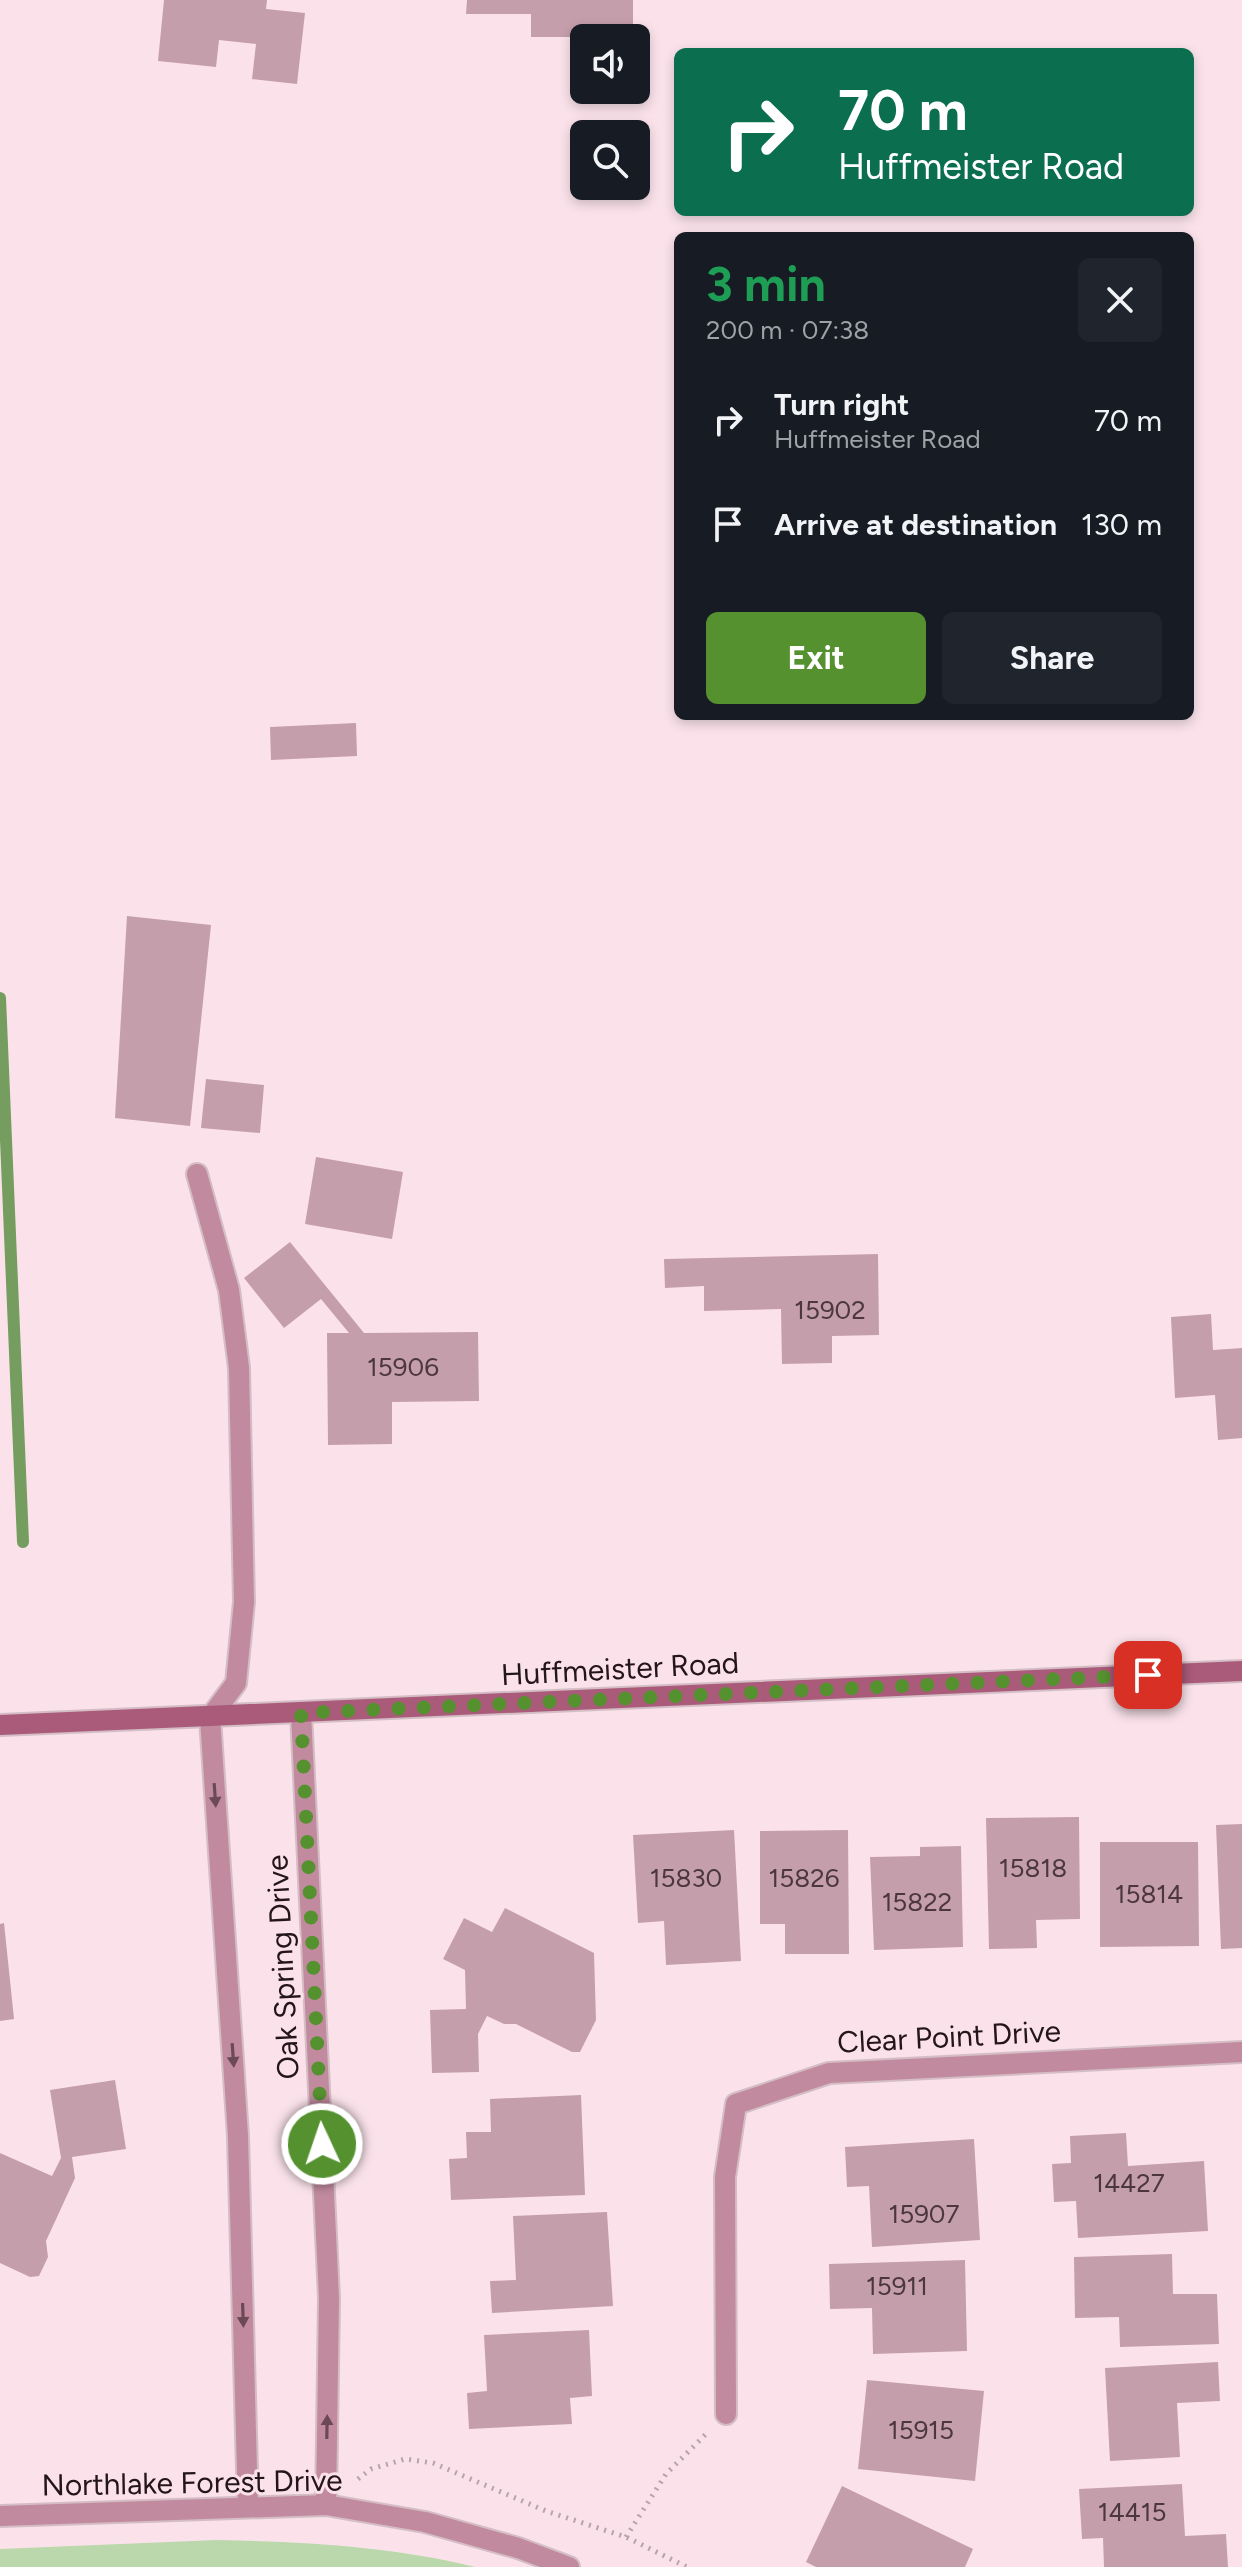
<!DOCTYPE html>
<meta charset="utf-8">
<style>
body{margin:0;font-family:Figtree,sans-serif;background:#20242c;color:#f1f3f6;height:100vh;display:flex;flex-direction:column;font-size:30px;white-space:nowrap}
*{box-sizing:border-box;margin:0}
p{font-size:26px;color:#9ea1a6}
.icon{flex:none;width:44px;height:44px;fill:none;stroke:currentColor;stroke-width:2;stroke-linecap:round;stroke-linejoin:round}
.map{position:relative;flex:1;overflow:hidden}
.side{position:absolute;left:674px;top:232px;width:520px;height:488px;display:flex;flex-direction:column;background:#171b24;border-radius:12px;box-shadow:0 4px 12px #0003}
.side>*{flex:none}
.banner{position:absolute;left:674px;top:48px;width:520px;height:168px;border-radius:12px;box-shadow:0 4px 12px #0003;background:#0b6e4f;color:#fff;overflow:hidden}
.fabs{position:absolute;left:570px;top:24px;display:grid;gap:16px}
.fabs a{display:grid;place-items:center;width:80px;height:80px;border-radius:12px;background:#171b24;box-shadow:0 4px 12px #0003;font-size:40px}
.pin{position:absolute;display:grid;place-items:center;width:68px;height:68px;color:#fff;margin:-34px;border-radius:16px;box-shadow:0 4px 12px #0006}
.me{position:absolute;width:88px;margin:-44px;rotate:357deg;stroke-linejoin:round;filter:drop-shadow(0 0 6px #0008)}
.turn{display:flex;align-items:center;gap:28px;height:168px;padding:0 32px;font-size:36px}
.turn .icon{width:104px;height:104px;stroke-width:2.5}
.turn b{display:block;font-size:56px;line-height:68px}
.round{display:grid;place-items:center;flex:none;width:84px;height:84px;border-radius:12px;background:#20242c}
.head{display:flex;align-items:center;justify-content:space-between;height:136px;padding:0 32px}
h1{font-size:48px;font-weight:700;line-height:60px;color:#1e9e55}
.action{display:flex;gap:16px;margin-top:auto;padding:16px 32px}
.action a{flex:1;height:92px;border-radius:12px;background:#569130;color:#fff;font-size:32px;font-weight:700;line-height:92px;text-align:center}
.action a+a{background:#20242c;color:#f1f3f6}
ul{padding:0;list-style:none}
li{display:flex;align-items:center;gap:24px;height:104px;padding:0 32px}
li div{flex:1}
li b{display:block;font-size:30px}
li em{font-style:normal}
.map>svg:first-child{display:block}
</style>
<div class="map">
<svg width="1242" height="2567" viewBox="0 0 1242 2567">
<rect width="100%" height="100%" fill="#fbe2ea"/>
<path fill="#bad8ab" d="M 217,2540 C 305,2542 389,2546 475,2567 L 0,2567 L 0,2549 Z"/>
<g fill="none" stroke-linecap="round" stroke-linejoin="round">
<path stroke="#759d5f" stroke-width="12" d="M 0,998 L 23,1542"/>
</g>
<g fill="#c59eab">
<path d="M 164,0 L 267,0 L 266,9 L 305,13 L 297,84 L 252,79 L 256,44 L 219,40 L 216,67 L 158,61 Z"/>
<path d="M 467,0 L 633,0 L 633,37 L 531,37 L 531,14 L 466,14 Z"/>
<path d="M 356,723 L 357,756 L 271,760 L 270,727 Z"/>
<path d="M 127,916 L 211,925 L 190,1126 L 115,1118 Z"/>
<path d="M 206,1079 L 264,1085 L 260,1133 L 201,1128 Z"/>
<path d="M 316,1157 L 403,1172 L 392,1239 L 305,1224 Z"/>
<path d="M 290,1242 L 364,1333 L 478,1332 L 479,1401 L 392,1402 L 392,1444 L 328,1445 L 327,1333 L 349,1333 L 321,1299 L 284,1328 L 244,1278 Z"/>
<path d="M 878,1254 L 879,1335 L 832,1336 L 832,1363 L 782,1364 L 781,1309 L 704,1311 L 704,1286 L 665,1288 L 664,1259 Z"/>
<path d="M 1211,1314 L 1213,1350 L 1242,1348 L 1242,1438 L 1218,1440 L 1215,1395 L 1175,1398 L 1171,1317 Z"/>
<path d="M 1079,1817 L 1080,1919 L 1036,1920 L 1037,1948 L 989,1949 L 986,1818 Z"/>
<path d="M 1242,1824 L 1242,1948 L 1221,1949 L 1216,1825 Z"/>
<path d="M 734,1830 L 741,1961 L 666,1965 L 664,1921 L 638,1923 L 633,1835 Z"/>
<path d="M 848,1830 L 849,1954 L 785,1954 L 785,1924 L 760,1924 L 760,1831 Z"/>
<path d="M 1100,1842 L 1198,1842 L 1199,1946 L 1100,1947 Z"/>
<path d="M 961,1846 L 963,1947 L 874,1950 L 870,1857 L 920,1856 L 920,1847 Z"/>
<path d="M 505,1908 L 594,1953 L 596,2020 L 580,2052 L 572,2052 L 516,2024 L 504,2024 L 487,2016 L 478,2034 L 479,2072 L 432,2073 L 430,2010 L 466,2009 L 465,1970 L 443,1959 L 464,1918 L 492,1932 Z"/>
<path d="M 4,1923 L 14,2019 L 0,2021 L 0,1924 Z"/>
<path d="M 115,2080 L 126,2149 L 72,2157 L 75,2178 L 46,2241 L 48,2257 L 39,2276 L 30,2277 L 0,2263 L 0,2153 L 52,2176 L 61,2158 L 50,2090 Z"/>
<path d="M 581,2095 L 585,2195 L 451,2200 L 449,2159 L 467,2158 L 466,2132 L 491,2132 L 490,2099 Z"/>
<path d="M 1126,2133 L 1128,2166 L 1204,2161 L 1208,2231 L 1078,2238 L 1076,2201 L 1054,2202 L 1052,2164 L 1071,2163 L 1070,2136 Z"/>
<path d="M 974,2139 L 980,2240 L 872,2247 L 869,2186 L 847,2187 L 845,2147 Z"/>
<path d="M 607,2212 L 613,2306 L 492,2313 L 490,2281 L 516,2280 L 513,2216 Z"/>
<path d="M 1172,2254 L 1173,2294 L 1217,2294 L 1219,2344 L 1120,2347 L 1119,2317 L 1075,2318 L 1074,2257 Z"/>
<path d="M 965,2260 L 967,2351 L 873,2354 L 872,2308 L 830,2309 L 829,2264 Z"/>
<path d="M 589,2330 L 592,2396 L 570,2398 L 572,2424 L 469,2429 L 467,2393 L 487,2391 L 484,2335 Z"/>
<path d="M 1218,2362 L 1220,2401 L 1177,2403 L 1180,2457 L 1110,2461 L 1105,2368 Z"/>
<path d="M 867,2380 L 984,2391 L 975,2481 L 858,2469 Z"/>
<path d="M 1182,2484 L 1185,2536 L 1226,2534 L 1228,2567 L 1104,2567 L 1103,2538 L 1082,2539 L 1079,2489 Z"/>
<path d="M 842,2486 L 973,2549 L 965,2567 L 816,2567 L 806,2562 Z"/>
</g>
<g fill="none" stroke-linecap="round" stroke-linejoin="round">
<g stroke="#d4bdc5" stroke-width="24">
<path id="lane" d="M 197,1174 L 229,1290 L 239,1368 L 244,1602 L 236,1683 L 210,1718"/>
</g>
<g stroke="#d4bdc5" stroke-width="24">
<g id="street">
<path d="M 301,1713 L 329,2298 L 326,2505"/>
<path d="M 210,1718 L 238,2136 L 248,2507"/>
<path d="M 726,2414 L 725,2177 L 736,2104 L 829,2073 L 1242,2052"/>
<path d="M 0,2516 L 326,2505 L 425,2522 L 518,2548 L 569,2567"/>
</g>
</g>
<g stroke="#d4bdc5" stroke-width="24">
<path id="secondary" d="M 0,1725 L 1242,1671"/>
</g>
<g stroke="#b9a3aa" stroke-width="5" stroke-dasharray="2 6" stroke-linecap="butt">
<path d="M 358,2479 L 371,2469 L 405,2459 L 433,2463 L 546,2511 L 626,2537 L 687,2567"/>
<path d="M 626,2537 L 666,2474 L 706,2434"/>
</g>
<use href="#lane" stroke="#c18a9e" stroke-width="20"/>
<use href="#street" stroke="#c18a9e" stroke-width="20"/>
<use href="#secondary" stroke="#a95b79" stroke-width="20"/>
</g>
<defs><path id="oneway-solid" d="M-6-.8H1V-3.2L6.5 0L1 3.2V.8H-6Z" transform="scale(2)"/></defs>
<g fill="#6b4a56">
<use href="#oneway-solid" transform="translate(215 1795) rotate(86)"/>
<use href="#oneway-solid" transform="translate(233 2055) rotate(86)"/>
<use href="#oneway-solid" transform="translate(243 2315) rotate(88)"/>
<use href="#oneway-solid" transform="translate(327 2427) rotate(-89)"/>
</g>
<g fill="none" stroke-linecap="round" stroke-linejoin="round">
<path stroke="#569130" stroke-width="14" stroke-dasharray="0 25.2" d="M 322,2144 L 301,1713 L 1148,1675"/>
</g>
<g text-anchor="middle" stroke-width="6" stroke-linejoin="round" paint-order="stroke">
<g font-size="26" fill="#4c373f">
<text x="830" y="1319">15902</text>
<text x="403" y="1376">15906</text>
<text x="1033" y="1877">15818</text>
<text x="686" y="1887">15830</text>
<text x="804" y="1887">15826</text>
<text x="1149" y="1903">15814</text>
<text x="917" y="1911">15822</text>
<text x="1129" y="2192">14427</text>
<text x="924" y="2223">15907</text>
<text x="897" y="2295">15911</text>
<text x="921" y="2439">15915</text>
<text x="1132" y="2521">14415</text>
</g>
<g font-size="30" fill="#24151b" stroke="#fbe2ea">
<text transform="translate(620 1669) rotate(-3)" y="10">Huffmeister Road</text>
<text transform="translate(283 1967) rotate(-93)" y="10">Oak Spring Drive</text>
<text transform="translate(949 2037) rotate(-3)" y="10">Clear Point Drive</text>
<text transform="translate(192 2483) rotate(-1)" y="10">Northlake Forest Drive</text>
</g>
</g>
</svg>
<div class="fabs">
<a><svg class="icon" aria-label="sound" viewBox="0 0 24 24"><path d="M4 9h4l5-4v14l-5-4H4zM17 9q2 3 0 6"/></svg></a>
<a><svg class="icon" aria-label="search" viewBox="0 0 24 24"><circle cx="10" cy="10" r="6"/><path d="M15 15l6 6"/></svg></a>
</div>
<div class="pin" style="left:1148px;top:1675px;background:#d93025"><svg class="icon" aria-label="arrive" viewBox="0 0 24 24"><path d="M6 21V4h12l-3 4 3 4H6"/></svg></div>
<svg class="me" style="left:322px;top:2144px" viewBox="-20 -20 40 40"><circle r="17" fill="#569130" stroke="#fff" stroke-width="3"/><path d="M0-11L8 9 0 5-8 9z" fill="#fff"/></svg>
<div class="banner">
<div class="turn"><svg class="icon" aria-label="right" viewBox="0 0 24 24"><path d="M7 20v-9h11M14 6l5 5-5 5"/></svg><div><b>70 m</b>Huffmeister Road</div></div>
</div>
<section class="side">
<div class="head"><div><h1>3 min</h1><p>200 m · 07:38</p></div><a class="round"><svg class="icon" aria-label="close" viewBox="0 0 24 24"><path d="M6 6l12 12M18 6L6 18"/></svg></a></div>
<ul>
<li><svg class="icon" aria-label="right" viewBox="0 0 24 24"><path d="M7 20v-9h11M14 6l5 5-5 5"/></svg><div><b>Turn right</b><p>Huffmeister Road</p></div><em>70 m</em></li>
<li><svg class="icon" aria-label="arrive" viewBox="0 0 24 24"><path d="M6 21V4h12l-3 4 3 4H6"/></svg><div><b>Arrive at destination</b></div><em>130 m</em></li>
</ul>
<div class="action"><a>Exit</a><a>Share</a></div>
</section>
</div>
